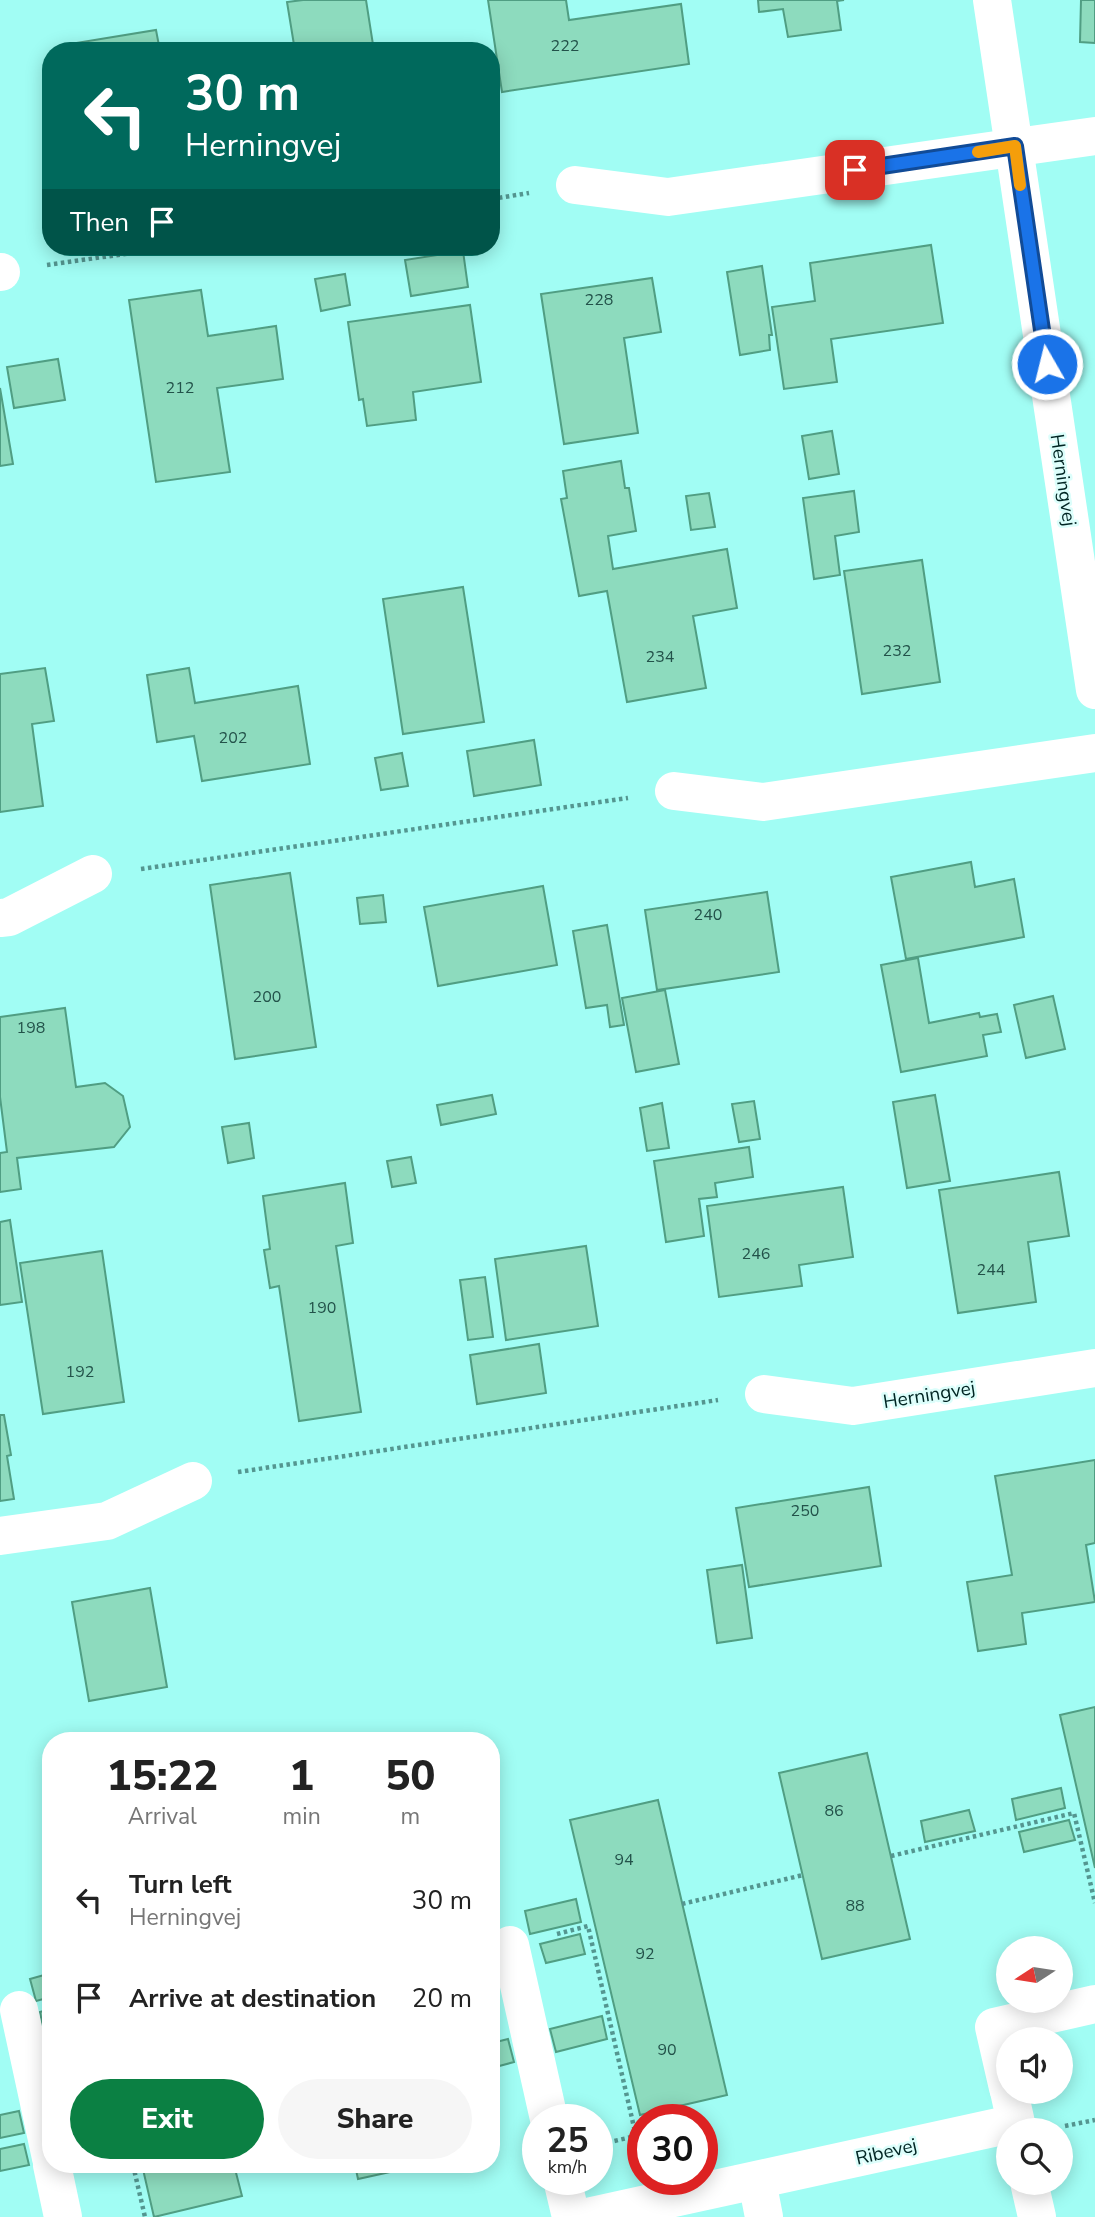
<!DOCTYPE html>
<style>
body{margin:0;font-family:"Nunito Sans",sans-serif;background:#f6f6f6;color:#222;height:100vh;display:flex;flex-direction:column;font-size:26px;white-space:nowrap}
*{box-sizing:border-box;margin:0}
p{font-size:23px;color:#767676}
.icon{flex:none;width:38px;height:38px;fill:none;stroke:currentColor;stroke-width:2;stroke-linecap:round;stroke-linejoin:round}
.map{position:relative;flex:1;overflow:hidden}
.drawer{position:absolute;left:42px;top:1732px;width:458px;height:441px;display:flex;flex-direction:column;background:#fff;border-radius:28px;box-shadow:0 4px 18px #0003}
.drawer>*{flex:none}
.guide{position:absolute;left:42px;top:42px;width:458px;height:214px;border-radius:28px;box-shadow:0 4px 18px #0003;background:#00695c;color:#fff;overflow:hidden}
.needle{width:46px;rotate:258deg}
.buttons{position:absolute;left:996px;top:1936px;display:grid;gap:14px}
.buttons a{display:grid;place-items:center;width:77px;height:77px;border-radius:50%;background:#fff;box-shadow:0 4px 18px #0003;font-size:35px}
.speed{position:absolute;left:522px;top:2104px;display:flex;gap:14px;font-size:35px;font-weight:700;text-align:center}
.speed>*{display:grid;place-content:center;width:91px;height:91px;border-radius:50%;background:#fff;box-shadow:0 4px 18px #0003;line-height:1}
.speed small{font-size:18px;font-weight:400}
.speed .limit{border:10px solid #d22;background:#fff;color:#111}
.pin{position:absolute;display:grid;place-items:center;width:60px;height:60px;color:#fff;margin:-30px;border-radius:14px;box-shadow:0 4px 10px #0006}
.me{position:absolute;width:77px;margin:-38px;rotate:352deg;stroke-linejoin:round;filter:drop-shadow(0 0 5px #0008)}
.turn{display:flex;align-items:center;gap:24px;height:147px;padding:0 28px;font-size:32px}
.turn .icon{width:91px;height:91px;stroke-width:2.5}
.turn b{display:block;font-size:49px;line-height:60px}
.then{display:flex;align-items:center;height:66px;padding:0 28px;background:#0003;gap:14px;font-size:26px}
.eta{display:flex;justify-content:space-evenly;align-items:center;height:119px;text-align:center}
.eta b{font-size:42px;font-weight:800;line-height:49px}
.primary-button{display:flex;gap:14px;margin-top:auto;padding:14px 28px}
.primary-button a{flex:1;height:80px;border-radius:42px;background:#0b8043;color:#fff;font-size:28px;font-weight:800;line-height:80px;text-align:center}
.primary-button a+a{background:#f6f6f6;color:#222}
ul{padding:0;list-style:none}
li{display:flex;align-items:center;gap:21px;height:98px;padding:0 28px}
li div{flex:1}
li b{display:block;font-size:26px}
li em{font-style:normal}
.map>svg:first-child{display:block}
</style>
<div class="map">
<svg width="1095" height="2217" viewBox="0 0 1095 2217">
<rect width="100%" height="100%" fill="#a1fdf4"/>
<g fill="#8ddbbe" stroke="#509e83" stroke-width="2">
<path d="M 303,0 L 366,0 L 374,51 L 295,51 L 287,2 Z"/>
<path d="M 488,0 L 566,0 L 569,20 L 681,4 L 689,64 L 502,92 Z"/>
<path d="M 758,0 L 844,0 L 837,1 L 841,30 L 788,37 L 783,9 L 759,12 Z"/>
<path d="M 1081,0 L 1095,0 L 1095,43 L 1080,42 Z"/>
<path d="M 156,30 L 160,51 L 78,51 L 76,43 Z"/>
<path d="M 931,245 L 943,323 L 831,339 L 837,382 L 784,389 L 772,307 L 815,301 L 810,263 Z"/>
<path d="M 463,251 L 468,287 L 411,296 L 405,260 Z"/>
<path d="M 762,266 L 772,335 L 769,335 L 770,350 L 740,355 L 727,272 Z"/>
<path d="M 345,274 L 350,305 L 321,311 L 315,279 Z"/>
<path d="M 652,278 L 661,332 L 624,338 L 638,433 L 564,444 L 541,294 Z"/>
<path d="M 201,290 L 208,336 L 276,326 L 283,379 L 217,388 L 230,472 L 156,482 L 129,300 Z"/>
<path d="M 470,305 L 481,382 L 413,392 L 416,420 L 367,426 L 363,399 L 359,400 L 348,322 Z"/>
<path d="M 58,359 L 65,400 L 14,408 L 7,367 Z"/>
<path d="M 0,388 L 13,464 L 0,466 Z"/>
<path d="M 832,431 L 839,474 L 809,479 L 802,436 Z"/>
<path d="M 621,461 L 625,488 L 629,488 L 636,531 L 608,536 L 613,569 L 727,549 L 737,608 L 693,616 L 706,688 L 627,702 L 607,591 L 579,596 L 561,499 L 567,498 L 563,471 Z"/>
<path d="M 854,491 L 859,532 L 835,536 L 840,575 L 814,579 L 803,498 Z"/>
<path d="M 709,493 L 715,527 L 691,530 L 686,496 Z"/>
<path d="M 922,560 L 940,682 L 862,694 L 844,571 Z"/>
<path d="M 463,587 L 484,722 L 403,734 L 383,599 Z"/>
<path d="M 45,668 L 54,721 L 32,724 L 43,806 L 0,812 L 0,674 Z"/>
<path d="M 189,668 L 195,703 L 298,686 L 310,764 L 202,781 L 194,736 L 157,742 L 147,675 Z"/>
<path d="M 534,740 L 541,785 L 474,796 L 467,751 Z"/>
<path d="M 402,753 L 408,786 L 381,790 L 375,758 Z"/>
<path d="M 971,862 L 975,887 L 1014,879 L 1024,937 L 906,959 L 891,877 Z"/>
<path d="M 290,873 L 316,1047 L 235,1059 L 210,885 Z"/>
<path d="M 543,886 L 557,965 L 438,986 L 424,907 Z"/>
<path d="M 767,892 L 779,972 L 657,990 L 645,910 Z"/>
<path d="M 383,895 L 386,922 L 360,924 L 357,898 Z"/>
<path d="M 607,925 L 624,1025 L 610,1027 L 607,1005 L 586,1008 L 573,931 Z"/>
<path d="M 918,958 L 929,1023 L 979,1013 L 980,1017 L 997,1014 L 1001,1032 L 983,1035 L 987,1056 L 901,1072 L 881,965 Z"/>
<path d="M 665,990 L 679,1064 L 636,1072 L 622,998 Z"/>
<path d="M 1053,996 L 1065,1049 L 1026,1058 L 1014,1005 Z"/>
<path d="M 65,1008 L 76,1087 L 105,1083 L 123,1096 L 130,1127 L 114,1147 L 17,1158 L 21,1189 L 0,1192 L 0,1153 L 7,1152 L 0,1097 L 0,1017 Z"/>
<path d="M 492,1095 L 496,1114 L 441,1125 L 437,1105 Z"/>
<path d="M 935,1095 L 950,1181 L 907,1188 L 893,1102 Z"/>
<path d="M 754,1101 L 760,1139 L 739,1142 L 732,1104 Z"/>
<path d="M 662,1103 L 669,1148 L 647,1151 L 640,1108 Z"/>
<path d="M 249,1123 L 254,1158 L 228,1163 L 222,1127 Z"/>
<path d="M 749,1147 L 753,1177 L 715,1183 L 717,1197 L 699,1199 L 704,1236 L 666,1242 L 654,1161 Z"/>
<path d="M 411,1157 L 416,1183 L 392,1187 L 387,1161 Z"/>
<path d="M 1059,1172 L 1069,1236 L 1028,1242 L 1036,1302 L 958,1313 L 939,1190 Z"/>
<path d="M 345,1183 L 353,1243 L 336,1246 L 361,1412 L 299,1421 L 279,1286 L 270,1288 L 264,1250 L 270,1249 L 263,1196 Z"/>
<path d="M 843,1187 L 853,1257 L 799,1265 L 802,1286 L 719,1297 L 707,1206 Z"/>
<path d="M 10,1220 L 22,1302 L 0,1305 L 0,1222 Z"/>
<path d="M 586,1246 L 598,1326 L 506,1340 L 495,1259 Z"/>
<path d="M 102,1251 L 124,1402 L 43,1414 L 20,1263 Z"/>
<path d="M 485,1277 L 493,1337 L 468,1340 L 460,1280 Z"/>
<path d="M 539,1344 L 546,1393 L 477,1404 L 470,1355 Z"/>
<path d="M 0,1415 L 4,1415 L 11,1455 L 7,1456 L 14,1499 L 0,1501 Z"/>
<path d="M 1095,1460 L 1095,1543 L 1086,1545 L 1095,1602 L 1022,1613 L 1026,1644 L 978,1651 L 967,1582 L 1012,1575 L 995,1476 Z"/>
<path d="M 869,1487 L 881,1566 L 749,1587 L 736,1508 Z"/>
<path d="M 742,1565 L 752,1638 L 717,1643 L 707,1570 Z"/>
<path d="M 150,1588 L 167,1687 L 89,1701 L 72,1602 Z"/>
<path d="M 1095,1707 L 1095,1868 L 1060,1715 Z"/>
<path d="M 867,1753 L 910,1939 L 822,1959 L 779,1773 Z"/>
<path d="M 1061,1788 L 1065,1808 L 1016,1820 L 1012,1799 Z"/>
<path d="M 658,1800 L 727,2095 L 640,2115 L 570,1820 Z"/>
<path d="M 969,1810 L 975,1831 L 925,1842 L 921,1821 Z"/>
<path d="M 1069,1820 L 1075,1840 L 1024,1852 L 1019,1832 Z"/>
<path d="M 576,1899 L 581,1922 L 530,1934 L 525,1911 Z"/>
<path d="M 580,1934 L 585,1954 L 546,1963 L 540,1944 Z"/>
<path d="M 51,1973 L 51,1997 L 36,2001 L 30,1979 Z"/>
<path d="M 51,2009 L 51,2032 L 44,2033 L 40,2012 Z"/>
<path d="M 602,2016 L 607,2039 L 556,2052 L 550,2029 Z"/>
<path d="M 508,2039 L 514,2062 L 492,2068 L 492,2043 Z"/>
<path d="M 19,2111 L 24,2133 L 0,2138 L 0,2115 Z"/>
<path d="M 24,2144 L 29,2165 L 0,2171 L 0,2149 Z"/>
<path d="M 142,2165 L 234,2165 L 242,2196 L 154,2217 Z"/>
<path d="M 355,2165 L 422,2165 L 358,2179 Z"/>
</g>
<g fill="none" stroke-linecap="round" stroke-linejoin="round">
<g stroke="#549690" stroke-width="4.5" stroke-dasharray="3.5 3.5" stroke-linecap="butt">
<path d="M 492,199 L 529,193"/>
<path d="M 47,265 L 174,247"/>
<path d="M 141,869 L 628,798"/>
<path d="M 238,1472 L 718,1400"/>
<path d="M 891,1856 L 1074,1813 L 1095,1903"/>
<path d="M 682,1904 L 803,1875"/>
<path d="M 557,1934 L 588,1926 L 636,2136 L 597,2145"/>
<path d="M 1065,2126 L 1095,2120"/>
<path d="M 133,2165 L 145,2217"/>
</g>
<g stroke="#fff" stroke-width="38">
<path d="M 992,0 L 1095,690"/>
<path d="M 575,185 L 668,197 L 1095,136"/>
<path d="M 0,272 L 1,272"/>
<path d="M 674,791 L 763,802 L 1095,753"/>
<path d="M 0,918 L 9,917 L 93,874"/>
<path d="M 764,1394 L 853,1406 L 1095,1368"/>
<path d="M 0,1536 L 107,1521 L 193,1481"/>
<path d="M 510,1945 L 549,2119"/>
<path d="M 19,2010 L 51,2158"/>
<path d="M 1008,2088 L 994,2027 L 1095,2004"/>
<path d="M 52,2165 L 63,2217"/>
<path d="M 562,2179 L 571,2217"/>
<path d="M 757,2181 L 764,2217"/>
<path d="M 1029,2182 L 1037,2217"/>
<path d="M 587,2217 L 1016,2123 L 1009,2091"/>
</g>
</g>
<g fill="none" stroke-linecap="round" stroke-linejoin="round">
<g stroke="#114b97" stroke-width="18">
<path id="route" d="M 855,170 L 1015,146 L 1047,364"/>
</g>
<use href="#route" stroke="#1a73e8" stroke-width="12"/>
<path stroke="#f59e0b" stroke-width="12" d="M 978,152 L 1015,146 L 1020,185"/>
</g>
<g text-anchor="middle" stroke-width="5" stroke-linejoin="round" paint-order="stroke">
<g font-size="16" fill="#23524a">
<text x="565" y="51">222</text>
<text x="599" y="305">228</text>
<text x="180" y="393">212</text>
<text x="897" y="656">232</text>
<text x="660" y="662">234</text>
<text x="233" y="743">202</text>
<text x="708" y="920">240</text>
<text x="267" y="1002">200</text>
<text x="31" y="1033">198</text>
<text x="756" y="1259">246</text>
<text x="991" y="1275">244</text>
<text x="322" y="1313">190</text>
<text x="80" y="1377">192</text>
<text x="805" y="1516">250</text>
<text x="834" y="1816">86</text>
<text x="624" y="1865">94</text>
<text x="855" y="1911">88</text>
<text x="645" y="1959">92</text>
<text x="667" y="2055">90</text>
</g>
<g font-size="19" fill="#002523" stroke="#dcfefb">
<text transform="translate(1064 480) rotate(82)" y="7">Herningvej</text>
<text transform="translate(929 1394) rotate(-9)" y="7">Herningvej</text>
<text transform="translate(886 2151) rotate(-13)" y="7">Ribevej</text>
</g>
</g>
</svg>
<div class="buttons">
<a><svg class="needle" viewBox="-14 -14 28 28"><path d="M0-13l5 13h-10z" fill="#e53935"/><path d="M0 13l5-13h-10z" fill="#767676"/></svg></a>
<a><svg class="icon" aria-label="sound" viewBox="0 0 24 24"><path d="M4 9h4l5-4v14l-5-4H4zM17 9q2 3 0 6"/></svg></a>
<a><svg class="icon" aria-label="search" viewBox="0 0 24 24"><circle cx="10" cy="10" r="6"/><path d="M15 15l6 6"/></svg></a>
</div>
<div class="speed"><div>25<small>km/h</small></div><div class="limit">30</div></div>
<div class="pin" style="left:855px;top:170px;background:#d93025"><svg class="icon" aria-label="arrive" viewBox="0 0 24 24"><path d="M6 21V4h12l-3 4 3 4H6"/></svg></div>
<svg class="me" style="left:1047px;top:364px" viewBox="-20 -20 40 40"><circle r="17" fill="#1a73e8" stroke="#fff" stroke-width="3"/><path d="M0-11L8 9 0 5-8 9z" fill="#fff"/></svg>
<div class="guide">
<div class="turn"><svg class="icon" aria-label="left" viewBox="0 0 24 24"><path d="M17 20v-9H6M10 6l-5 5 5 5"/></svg><div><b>30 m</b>Herningvej</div></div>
<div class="then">Then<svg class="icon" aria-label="arrive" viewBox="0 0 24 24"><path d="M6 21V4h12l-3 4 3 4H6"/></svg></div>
</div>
<section class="drawer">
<div class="eta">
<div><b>15:22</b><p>Arrival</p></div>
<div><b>1</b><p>min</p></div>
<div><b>50</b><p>m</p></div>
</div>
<ul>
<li><svg class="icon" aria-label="left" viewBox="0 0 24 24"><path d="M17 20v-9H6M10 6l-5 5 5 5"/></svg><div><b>Turn left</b><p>Herningvej</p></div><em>30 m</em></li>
<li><svg class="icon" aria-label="arrive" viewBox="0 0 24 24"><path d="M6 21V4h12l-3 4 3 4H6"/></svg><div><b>Arrive at destination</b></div><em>20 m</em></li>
</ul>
<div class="primary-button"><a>Exit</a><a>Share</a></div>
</section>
</div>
